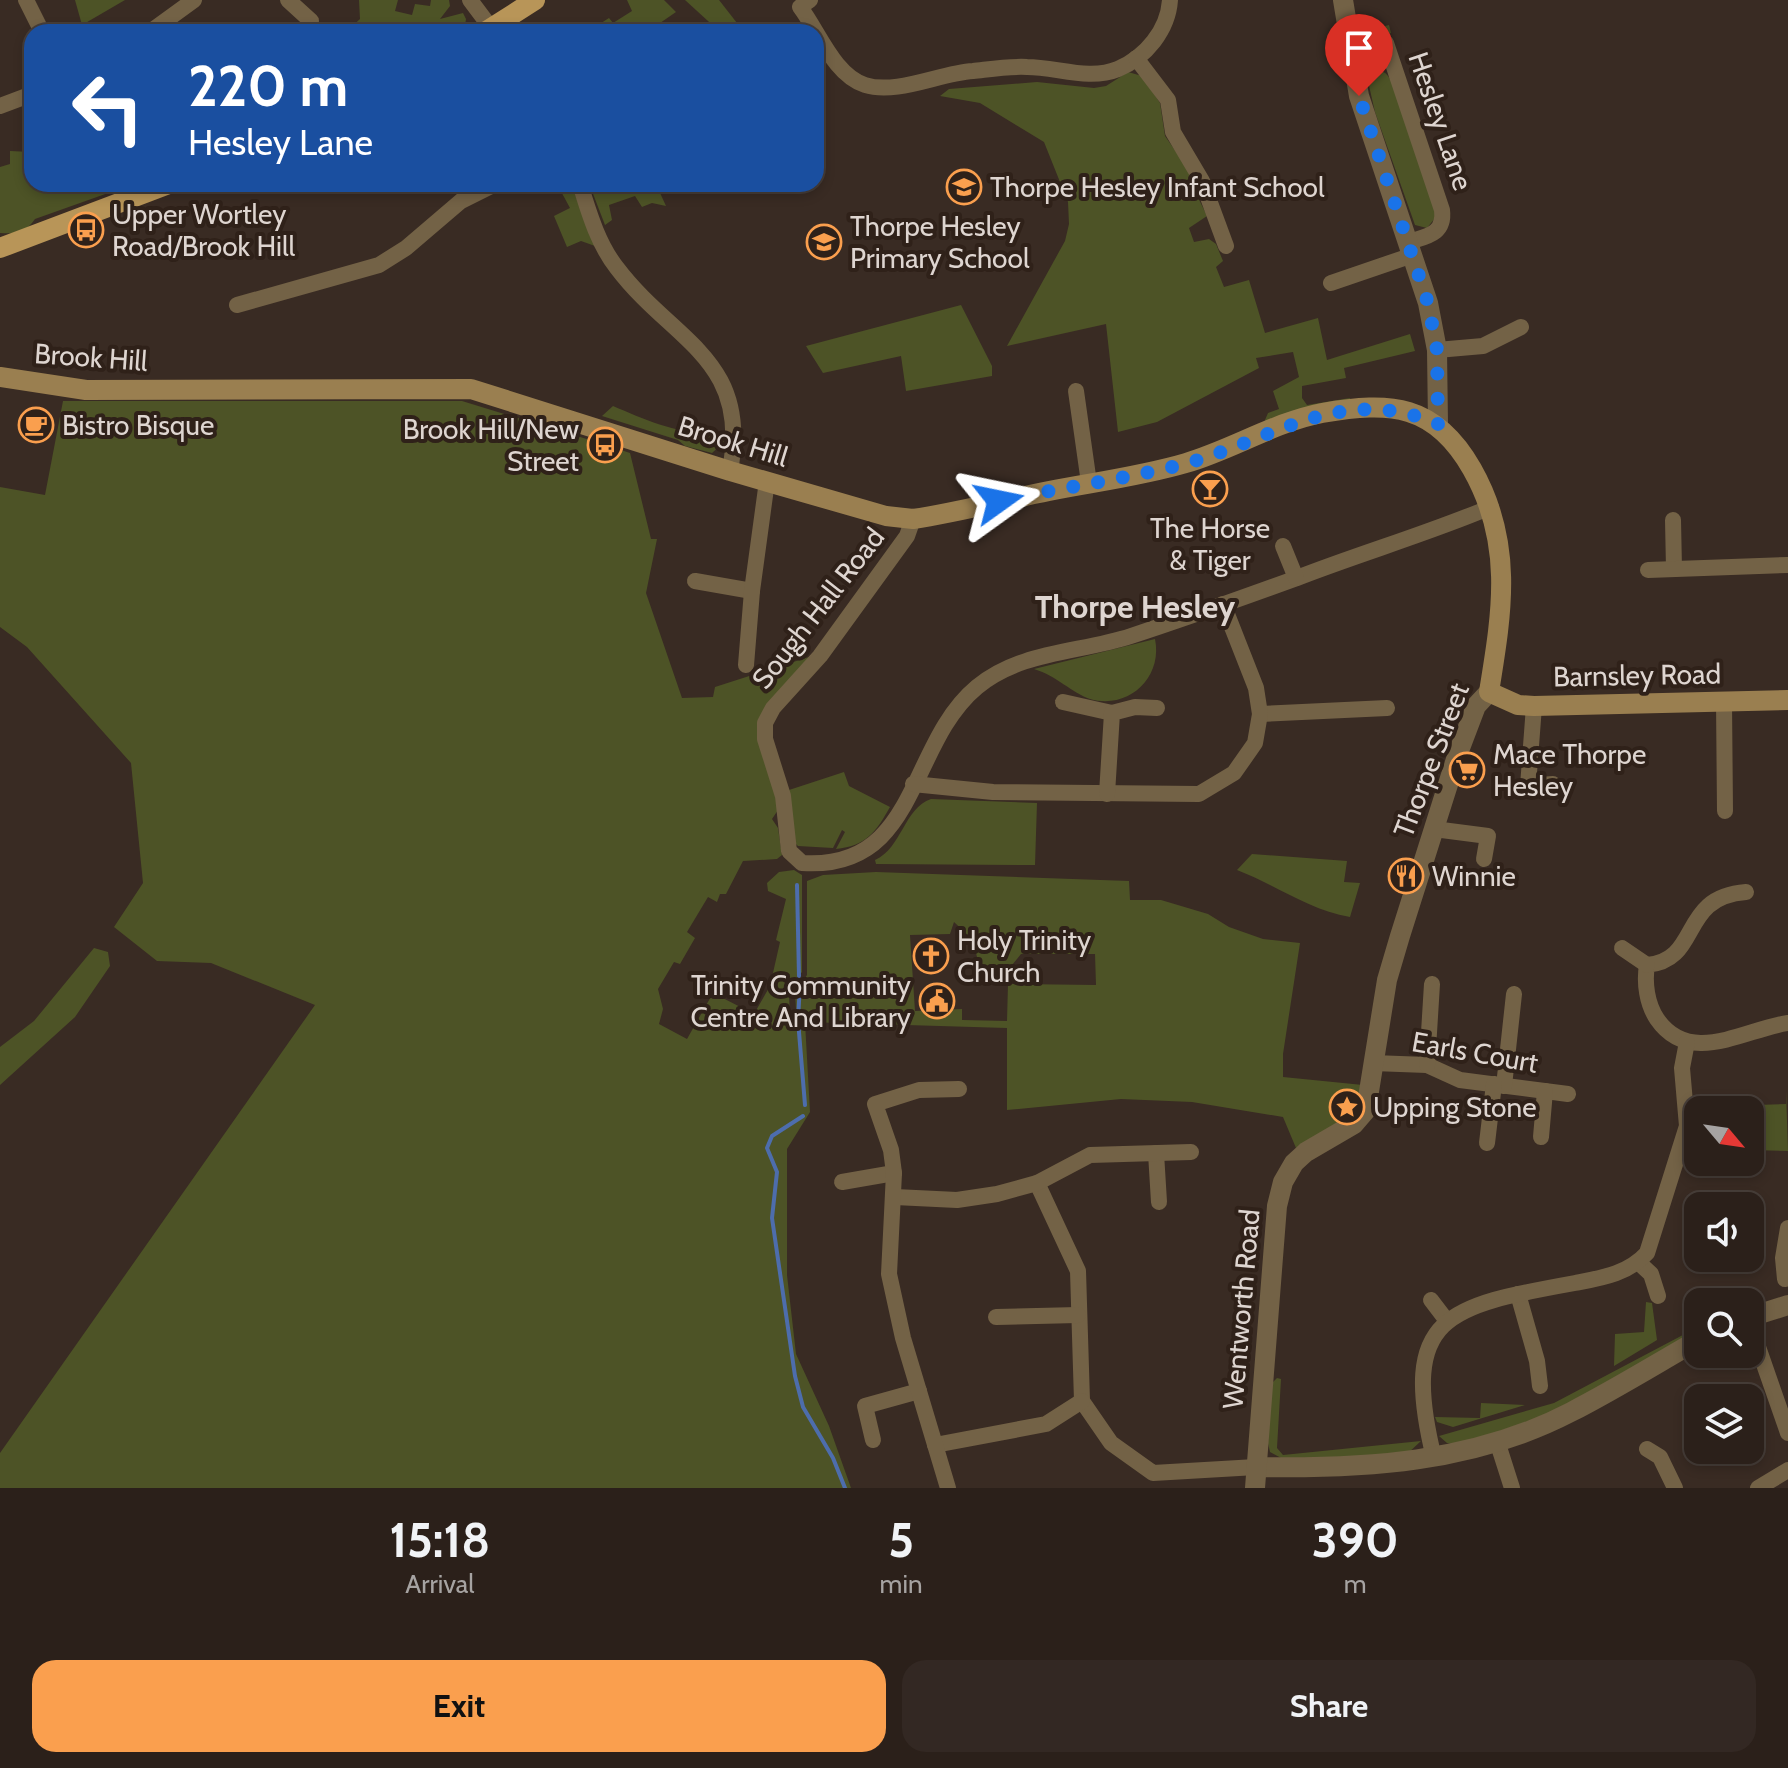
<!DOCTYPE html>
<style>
body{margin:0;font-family:Cabin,sans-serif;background:#332823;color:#f1f3f6;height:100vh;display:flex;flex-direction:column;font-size:30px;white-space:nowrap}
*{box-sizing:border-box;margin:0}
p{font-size:26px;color:#a6a3a2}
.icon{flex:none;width:44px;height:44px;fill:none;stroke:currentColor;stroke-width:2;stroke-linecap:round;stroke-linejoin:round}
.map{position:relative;height:1488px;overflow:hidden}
.details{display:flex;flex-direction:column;background:#2b201a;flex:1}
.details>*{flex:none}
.guide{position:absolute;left:24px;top:24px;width:800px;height:168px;border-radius:24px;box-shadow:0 4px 12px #0003,0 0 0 2px #473e39;background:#1a4fa0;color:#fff;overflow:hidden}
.needle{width:52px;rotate:119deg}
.buttons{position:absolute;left:1684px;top:1096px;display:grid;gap:16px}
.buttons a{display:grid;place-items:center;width:80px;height:80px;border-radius:16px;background:#2b201a;box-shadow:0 4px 12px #0003,0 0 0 2px #473e39;font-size:40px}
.pin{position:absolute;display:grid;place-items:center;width:68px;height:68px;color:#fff;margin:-82px -34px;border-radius:50% 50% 50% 0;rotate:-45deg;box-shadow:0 0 8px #0007}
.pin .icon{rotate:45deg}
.me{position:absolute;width:88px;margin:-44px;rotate:78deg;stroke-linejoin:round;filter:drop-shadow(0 0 6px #0008)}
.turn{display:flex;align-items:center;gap:28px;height:168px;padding:0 32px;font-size:36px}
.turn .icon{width:104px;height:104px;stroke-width:2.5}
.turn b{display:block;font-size:56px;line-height:68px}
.eta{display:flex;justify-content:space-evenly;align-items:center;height:136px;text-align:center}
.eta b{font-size:48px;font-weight:700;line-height:56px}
.button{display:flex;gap:16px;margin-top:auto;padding:16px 32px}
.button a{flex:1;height:92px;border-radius:24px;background:#fa9f4e;color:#111;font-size:32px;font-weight:700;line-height:92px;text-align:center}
.button a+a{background:#332823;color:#f1f3f6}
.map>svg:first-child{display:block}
</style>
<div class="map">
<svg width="1788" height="1488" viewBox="0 0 1788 1488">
<rect width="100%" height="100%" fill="#392b23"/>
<g fill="#4d5326" fill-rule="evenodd">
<path d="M 75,0 L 125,0 L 82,25 Z"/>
<path d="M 359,0 L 398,0 L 395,11 L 412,15 L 415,4 L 430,6 L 431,0 L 449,0 L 450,6 L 440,19 L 463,13 L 466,19 L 464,32 L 346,32 L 360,19 Z"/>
<path d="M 627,0 L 664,0 L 676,12 L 647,32 L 587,32 L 609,18 L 613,23 L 632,11 Z"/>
<path d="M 685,0 L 719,0 L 744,32 L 720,32 Z"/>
<path d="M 1389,25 L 1391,33 L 1378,36 L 1379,51 L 1370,61 L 1371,71 C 1378,71 1384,70 1388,76 C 1404,97 1423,178 1435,208 L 1435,218 L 1427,228 L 1415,225 L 1375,112 L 1357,33 Z"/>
<path d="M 1128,72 L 1142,76 L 1160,103 L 1165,136 L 1195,179 L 1192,185 L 1207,216 L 1189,228 L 1194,242 L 1209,239 L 1216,244 L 1223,261 L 1216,267 L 1224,287 L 1249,280 L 1265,333 L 1318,318 L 1327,360 L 1410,334 L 1415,351 L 1344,368 L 1346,378 L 1302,386 L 1302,398 L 1307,405 L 1350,398 L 1351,404 L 1262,427 L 1268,413 L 1279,409 L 1273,391 L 1299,377 L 1293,352 L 1256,358 L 1259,368 L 1157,422 L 1118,432 L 1106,324 L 1007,346 L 1065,241 L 1069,224 L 1068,202 L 1044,142 L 980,103 L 940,96 L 949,89 L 1037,82 L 1094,88 L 1106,86 Z"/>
<path d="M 10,151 L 32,152 L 32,184 L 148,184 L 131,191 L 125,187 L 35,219 C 25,233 17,234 0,233 L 0,167 L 10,164 Z"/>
<path d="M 557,184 L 571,184 L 595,246 L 581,241 L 567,247 L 554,216 L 570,208 Z"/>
<path d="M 595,184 L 656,184 L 666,206 L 652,203 L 642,207 L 635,196 L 609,205 L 612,220 L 605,225 L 590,186 Z"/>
<path d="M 961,305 L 992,366 L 992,376 L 906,391 L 901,356 L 823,373 L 806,346 Z"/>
<path d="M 63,401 L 462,401 L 603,444 L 602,448 L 610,450 L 612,447 L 630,453 L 651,539 L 657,539 L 646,593 L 682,698 L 713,697 L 715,687 L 812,656 L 769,708 L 778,810 L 772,819 L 778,828 L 782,855 L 777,859 L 743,861 L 726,894 L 720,894 L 717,902 L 708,897 L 687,932 L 695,938 L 680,964 L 674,962 L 658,989 L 663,1009 L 659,1024 L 687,1039 L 713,993 L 754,1014 L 770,986 L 780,942 L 776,940 L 786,899 L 768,891 L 767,883 L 779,872 L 794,870 L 802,875 L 802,972 L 789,988 L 790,1027 L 797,1025 L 795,993 L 807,975 L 807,881 L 823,875 L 876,872 L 1129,881 L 1130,900 L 1161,900 L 1208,914 L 1229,927 L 1263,939 L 1300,943 L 1283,1054 L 1283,1077 L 1363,1085 C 1355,1120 1325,1131 1296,1148 L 1283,1117 L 1192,1102 L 1121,1099 L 1007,1110 L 1007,1028 L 805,1022 L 810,1112 L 787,1149 L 787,1275 L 796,1354 L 829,1426 L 851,1488 L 0,1488 L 0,1453 L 315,1005 L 211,963 L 157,961 L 114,927 L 143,883 L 131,763 L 27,647 L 0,627 L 0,487 L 45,495 ZM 954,922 L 973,940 L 980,970 L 1008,970 L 1021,954 L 1095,954 L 1096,985 L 1008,984 L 1007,1021 L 962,1020 L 962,1009 L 915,1011 L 910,935 L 950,934 Z"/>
<path d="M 613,406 C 648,421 686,438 725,432 L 724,442 L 712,453 L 685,446 L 678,440 L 602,416 Z"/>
<path d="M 1155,639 C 1163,678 1128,710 1090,699 C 1072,693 1057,676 1034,669 Z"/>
<path d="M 844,772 L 849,786 L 890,807 C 876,832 866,846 836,849 L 845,832 L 842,830 L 833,848 L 798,846 L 792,840 L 789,790 Z"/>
<path d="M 931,799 L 1037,803 L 1035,865 L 876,864 L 875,860 C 902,848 904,808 931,799 Z"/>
<path d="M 1252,854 L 1347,861 L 1344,882 L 1360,883 L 1350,917 C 1309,910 1276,885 1237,870 Z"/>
<path d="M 94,948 L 108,952 L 110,966 L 75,1017 L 0,1085 L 0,1047 L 34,1021 Z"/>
<path d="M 1786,1090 L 1788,1151 L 1750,1150 L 1750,1110 L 1698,1110 L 1698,1117 L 1697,1107 L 1786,1104 Z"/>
<path d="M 1646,1302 L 1652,1303 L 1657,1340 L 1614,1366 L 1615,1334 L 1644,1332 Z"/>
<path d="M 1698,1327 L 1698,1333 L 1555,1412 L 1460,1445 L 1447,1443 L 1439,1436 L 1554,1403 Z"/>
<path d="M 1277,1378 L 1281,1379 L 1277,1448 L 1283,1455 L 1421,1441 L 1406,1455 L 1283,1459 L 1270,1452 L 1268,1443 L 1272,1383 Z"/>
<path d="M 1481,1403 L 1525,1405 L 1453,1427 L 1437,1422 L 1435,1417 L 1480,1418 Z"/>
</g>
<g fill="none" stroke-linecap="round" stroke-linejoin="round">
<g stroke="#4d6dac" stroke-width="4">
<path d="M 797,885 L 799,976"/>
<path d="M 800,984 L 798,1020 L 805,1105"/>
<path d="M 803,1116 L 772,1136 L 767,1148 L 777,1172 L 772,1218 L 795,1376 L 803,1407 L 833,1458 L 845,1488"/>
</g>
<g stroke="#736246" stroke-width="16">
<path d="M 26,0 L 42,32"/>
<path d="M 288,0 L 311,21"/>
<path d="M 470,0 L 491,28"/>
<path d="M 810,0 L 800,7 C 819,32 834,75 865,85 C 897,95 940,73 973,71 C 991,69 1009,66 1027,67 C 1057,67 1089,81 1118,69 C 1146,57 1168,30 1170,0"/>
<path d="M 150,32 L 194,0"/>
<path d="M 1386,43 L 1442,210 C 1445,234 1427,236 1409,242"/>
<path d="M 1136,58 L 1168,100 L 1173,132 L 1202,181 L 1226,246"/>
<path d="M 0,106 L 32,94"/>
<path d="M 580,184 C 589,213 598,244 617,268 C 673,342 751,358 730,471"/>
<path d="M 1331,283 L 1413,255"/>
<path d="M 237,305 L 379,265 L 406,248 L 461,201 L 495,184"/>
<path d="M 1437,350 L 1483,346 L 1521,327"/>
<path d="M 1076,391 L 1089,483"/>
<path d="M 913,519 L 907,536 L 820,656 L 773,708 L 765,723 L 765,739 L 783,796 L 789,851 L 802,863 C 919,871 907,745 977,687 C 1020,651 1079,653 1131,636 C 1186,618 1242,598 1297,578 C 1361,553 1427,534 1491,507"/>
<path d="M 1673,520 L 1674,569"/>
<path d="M 1283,546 L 1296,578"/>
<path d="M 1648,570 L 1788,565"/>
<path d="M 695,581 L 752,591"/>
<path d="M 746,665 L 752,591 L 767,481"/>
<path d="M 1724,701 L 1725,811"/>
<path d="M 1063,702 L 1112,713"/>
<path d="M 1534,706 L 1528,786 L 1553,784"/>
<path d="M 1260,714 L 1387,708"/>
<path d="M 913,784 L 993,792 L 1199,794 L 1234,773 L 1255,743 L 1260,714 L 1256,688 L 1223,604"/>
<path d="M 1107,794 L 1112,713 L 1135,707 L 1157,708"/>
<path d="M 1434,829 L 1488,836 L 1484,859"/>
<path d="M 1746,892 C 1678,897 1702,960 1647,965 C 1644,983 1647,1004 1657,1019 C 1690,1067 1745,1029 1788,1023"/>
<path d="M 1622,948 L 1647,965"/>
<path d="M 1373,1063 L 1427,1065 L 1460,1080 L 1568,1094"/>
<path d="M 1427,1065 L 1432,984"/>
<path d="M 1504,1086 L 1514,994"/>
<path d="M 1541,1137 L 1545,1091"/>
<path d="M 1487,1143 L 1494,1084"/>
<path d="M 1156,1153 L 1159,1202"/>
<path d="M 842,1182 L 894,1173"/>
<path d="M 1037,1183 L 1078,1271 L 1082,1401 L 1111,1443 L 1153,1473 L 1256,1467"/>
<path d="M 895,1197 L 957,1200 L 997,1194 L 1037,1183 L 1090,1155 L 1191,1152"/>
<path d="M 1638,1262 L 1651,1274 L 1658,1296"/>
<path d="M 1785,1279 L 1783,1258 L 1788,1228"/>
<path d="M 1518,1294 L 1537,1361 L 1540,1386"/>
<path d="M 1431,1300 L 1447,1321"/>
<path d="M 996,1317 L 1078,1315"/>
<path d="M 1750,1324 L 1788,1433"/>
<path d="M 873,1440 L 865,1406 L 919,1391"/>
<path d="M 1497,1441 L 1512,1488"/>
<path d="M 935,1445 L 1046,1424 L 1082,1401"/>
<path d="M 1647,1449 L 1660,1457 L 1675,1488"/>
<path d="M 1434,1458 C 1399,1315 1447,1306 1575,1283 C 1601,1278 1628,1274 1647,1253 L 1687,1126 L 1682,1068 L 1687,1042"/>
<path d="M 948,1488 L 903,1338 L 889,1274 L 894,1173 L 891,1150 L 875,1104 L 919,1090 L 959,1089"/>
<path d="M 1758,1488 L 1788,1470"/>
</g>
<g stroke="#736246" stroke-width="20">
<path d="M 1343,0 L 1359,96 L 1428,303 L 1437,350 L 1438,424"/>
<path d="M 1750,1317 L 1788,1305"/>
<path d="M 1256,1467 C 1364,1469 1473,1463 1571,1412 C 1614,1390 1656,1364 1698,1340"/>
<path d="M 1255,1488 L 1277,1206 L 1283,1182 L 1294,1163 L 1306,1152 L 1354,1124 L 1366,1110 L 1387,980 L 1400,936 L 1457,756 L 1476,706 L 1489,692"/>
</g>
<path stroke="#9a7f50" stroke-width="20" d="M 0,377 L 86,390 L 471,389 L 730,471 L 886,516 L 913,519 C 959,512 1004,500 1049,491 C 1095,482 1142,476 1186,463 C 1231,450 1275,422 1322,413 C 1391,401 1435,404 1472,469 C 1514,543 1502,612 1489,692 L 1518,705 L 1534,706 L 1788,700"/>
<g stroke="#b89558" stroke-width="20">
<path d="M 485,32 L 535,0"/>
<path d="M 0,248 L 169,184"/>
</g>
</g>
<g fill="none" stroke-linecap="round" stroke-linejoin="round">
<path stroke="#1a73e8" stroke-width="14" stroke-dasharray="0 25.2" d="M 999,501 C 1059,488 1120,480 1180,465 C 1271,442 1340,382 1438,424 L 1437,350 L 1428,303 L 1359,96"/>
</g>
<defs>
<g id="school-ring" transform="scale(1.8)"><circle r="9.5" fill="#2f2119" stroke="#fa9f4e" stroke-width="1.5"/><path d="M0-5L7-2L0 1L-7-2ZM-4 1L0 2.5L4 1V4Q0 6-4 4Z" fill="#fa9f4e"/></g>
<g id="bus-ring" transform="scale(1.8)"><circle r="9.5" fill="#2f2119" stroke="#fa9f4e" stroke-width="1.5"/><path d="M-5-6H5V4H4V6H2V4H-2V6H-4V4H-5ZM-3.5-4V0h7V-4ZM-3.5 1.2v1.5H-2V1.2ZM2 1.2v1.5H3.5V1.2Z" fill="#fa9f4e"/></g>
<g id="cafe-ring" transform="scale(1.8)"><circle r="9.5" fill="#2f2119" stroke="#fa9f4e" stroke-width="1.5"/><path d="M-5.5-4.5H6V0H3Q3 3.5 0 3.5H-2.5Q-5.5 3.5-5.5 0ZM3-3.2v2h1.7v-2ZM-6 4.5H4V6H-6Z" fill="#fa9f4e"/></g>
<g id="bar-ring" transform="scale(1.8)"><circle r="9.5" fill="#2f2119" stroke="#fa9f4e" stroke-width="1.5"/><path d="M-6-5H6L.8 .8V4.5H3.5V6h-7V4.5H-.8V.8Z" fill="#fa9f4e"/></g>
<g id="supermarket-ring" transform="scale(1.8)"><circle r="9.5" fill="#2f2119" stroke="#fa9f4e" stroke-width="1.5"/><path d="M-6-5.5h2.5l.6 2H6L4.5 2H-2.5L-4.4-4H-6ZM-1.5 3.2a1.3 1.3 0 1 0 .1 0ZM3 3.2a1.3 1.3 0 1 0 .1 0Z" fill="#fa9f4e"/></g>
<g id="restaurant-ring" transform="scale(1.8)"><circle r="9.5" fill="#2f2119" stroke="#fa9f4e" stroke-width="1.5"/><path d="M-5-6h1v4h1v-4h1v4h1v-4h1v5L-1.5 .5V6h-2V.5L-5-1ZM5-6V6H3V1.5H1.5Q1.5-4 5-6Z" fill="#fa9f4e"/></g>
<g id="church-ring" transform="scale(1.8)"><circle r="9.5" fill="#2f2119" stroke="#fa9f4e" stroke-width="1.5"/><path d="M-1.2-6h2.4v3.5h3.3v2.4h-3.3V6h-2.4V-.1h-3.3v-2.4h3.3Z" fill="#fa9f4e"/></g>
<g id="civic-ring" transform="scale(1.8)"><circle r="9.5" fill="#2f2119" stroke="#fa9f4e" stroke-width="1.5"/><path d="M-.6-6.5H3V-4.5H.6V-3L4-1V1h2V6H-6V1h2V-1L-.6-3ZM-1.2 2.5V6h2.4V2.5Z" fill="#fa9f4e"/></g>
<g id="sight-ring" transform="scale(1.8)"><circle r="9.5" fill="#2f2119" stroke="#fa9f4e" stroke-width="1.5"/><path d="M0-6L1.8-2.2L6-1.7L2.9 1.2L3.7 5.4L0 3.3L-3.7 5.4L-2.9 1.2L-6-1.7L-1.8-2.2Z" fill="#fa9f4e"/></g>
</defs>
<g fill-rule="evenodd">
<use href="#school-ring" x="964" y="187"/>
<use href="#bus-ring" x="86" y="230"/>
<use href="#school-ring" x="824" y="242"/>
<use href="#cafe-ring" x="36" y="425"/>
<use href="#bus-ring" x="605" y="445"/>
<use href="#bar-ring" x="1210" y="489"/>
<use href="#supermarket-ring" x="1467" y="770"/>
<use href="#restaurant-ring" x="1406" y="876"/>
<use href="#church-ring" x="931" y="956"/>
<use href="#civic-ring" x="937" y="1001"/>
<use href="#sight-ring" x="1347" y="1107"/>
</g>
<g text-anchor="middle" stroke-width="8" stroke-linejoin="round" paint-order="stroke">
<g font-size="28" fill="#ded5d0" stroke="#2f2119">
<text transform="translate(1441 121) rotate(71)" y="10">Hesley Lane</text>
<text transform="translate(91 357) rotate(4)" y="10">Brook Hill</text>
<text transform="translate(733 441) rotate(17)" y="10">Brook Hill</text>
<text transform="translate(818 608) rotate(-52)" y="10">Sough Hall Road</text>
<text transform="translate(1637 675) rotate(-1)" y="10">Barnsley Road</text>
<text transform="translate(1431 760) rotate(-69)" y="10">Thorpe Street</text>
<text transform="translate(1475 1052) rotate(10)" y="10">Earls Court</text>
<text transform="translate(1241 1309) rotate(-85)" y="10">Wentworth Road</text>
</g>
<g font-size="28" fill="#ded5d0" stroke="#2f2119" text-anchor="start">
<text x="990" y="197">Thorpe Hesley Infant School</text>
<text x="112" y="224">Upper Wortley<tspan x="112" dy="32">Road/Brook Hill</tspan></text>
<text x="850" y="236">Thorpe Hesley<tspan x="850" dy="32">Primary School</tspan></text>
<text x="62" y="435">Bistro Bisque</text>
<text x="579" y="439" text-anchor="end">Brook Hill/New<tspan x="579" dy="32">Street</tspan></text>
<text x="1210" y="538" text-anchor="middle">The Horse<tspan x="1210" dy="32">&amp; Tiger</tspan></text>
<text x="1493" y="764">Mace Thorpe<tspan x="1493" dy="32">Hesley</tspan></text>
<text x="1432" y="886">Winnie</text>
<text x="957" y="950">Holy Trinity<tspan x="957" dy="32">Church</tspan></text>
<text x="911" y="995" text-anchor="end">Trinity Community<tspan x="911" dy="32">Centre And Library</tspan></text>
<text x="1373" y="1117">Upping Stone</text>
</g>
<g font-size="32" font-weight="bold" fill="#ded5d0" stroke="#2f2119">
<text x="1135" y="618">Thorpe Hesley</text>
</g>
</g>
</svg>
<div class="buttons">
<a><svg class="needle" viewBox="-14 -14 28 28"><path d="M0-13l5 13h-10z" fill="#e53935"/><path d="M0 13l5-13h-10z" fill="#a6a3a2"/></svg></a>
<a><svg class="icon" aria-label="sound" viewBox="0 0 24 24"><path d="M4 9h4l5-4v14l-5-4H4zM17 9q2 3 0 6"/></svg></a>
<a><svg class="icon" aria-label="search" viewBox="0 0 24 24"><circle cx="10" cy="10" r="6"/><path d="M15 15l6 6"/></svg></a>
<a><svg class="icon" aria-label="layers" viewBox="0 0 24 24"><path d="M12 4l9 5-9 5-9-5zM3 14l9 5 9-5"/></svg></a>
</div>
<div class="pin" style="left:1359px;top:96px;background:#d93025"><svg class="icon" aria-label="arrive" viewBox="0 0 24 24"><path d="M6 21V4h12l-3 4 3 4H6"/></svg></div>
<svg class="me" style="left:999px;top:501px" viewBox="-20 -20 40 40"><path d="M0-17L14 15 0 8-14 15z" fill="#1a73e8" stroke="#fff" stroke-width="4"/></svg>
<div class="guide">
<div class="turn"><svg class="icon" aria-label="left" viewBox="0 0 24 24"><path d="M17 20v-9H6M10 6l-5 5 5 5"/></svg><div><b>220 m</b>Hesley Lane</div></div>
</div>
</div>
<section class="details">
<div class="eta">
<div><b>15:18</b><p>Arrival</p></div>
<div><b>5</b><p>min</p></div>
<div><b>390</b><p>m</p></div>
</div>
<div class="button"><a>Exit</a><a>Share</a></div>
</section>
